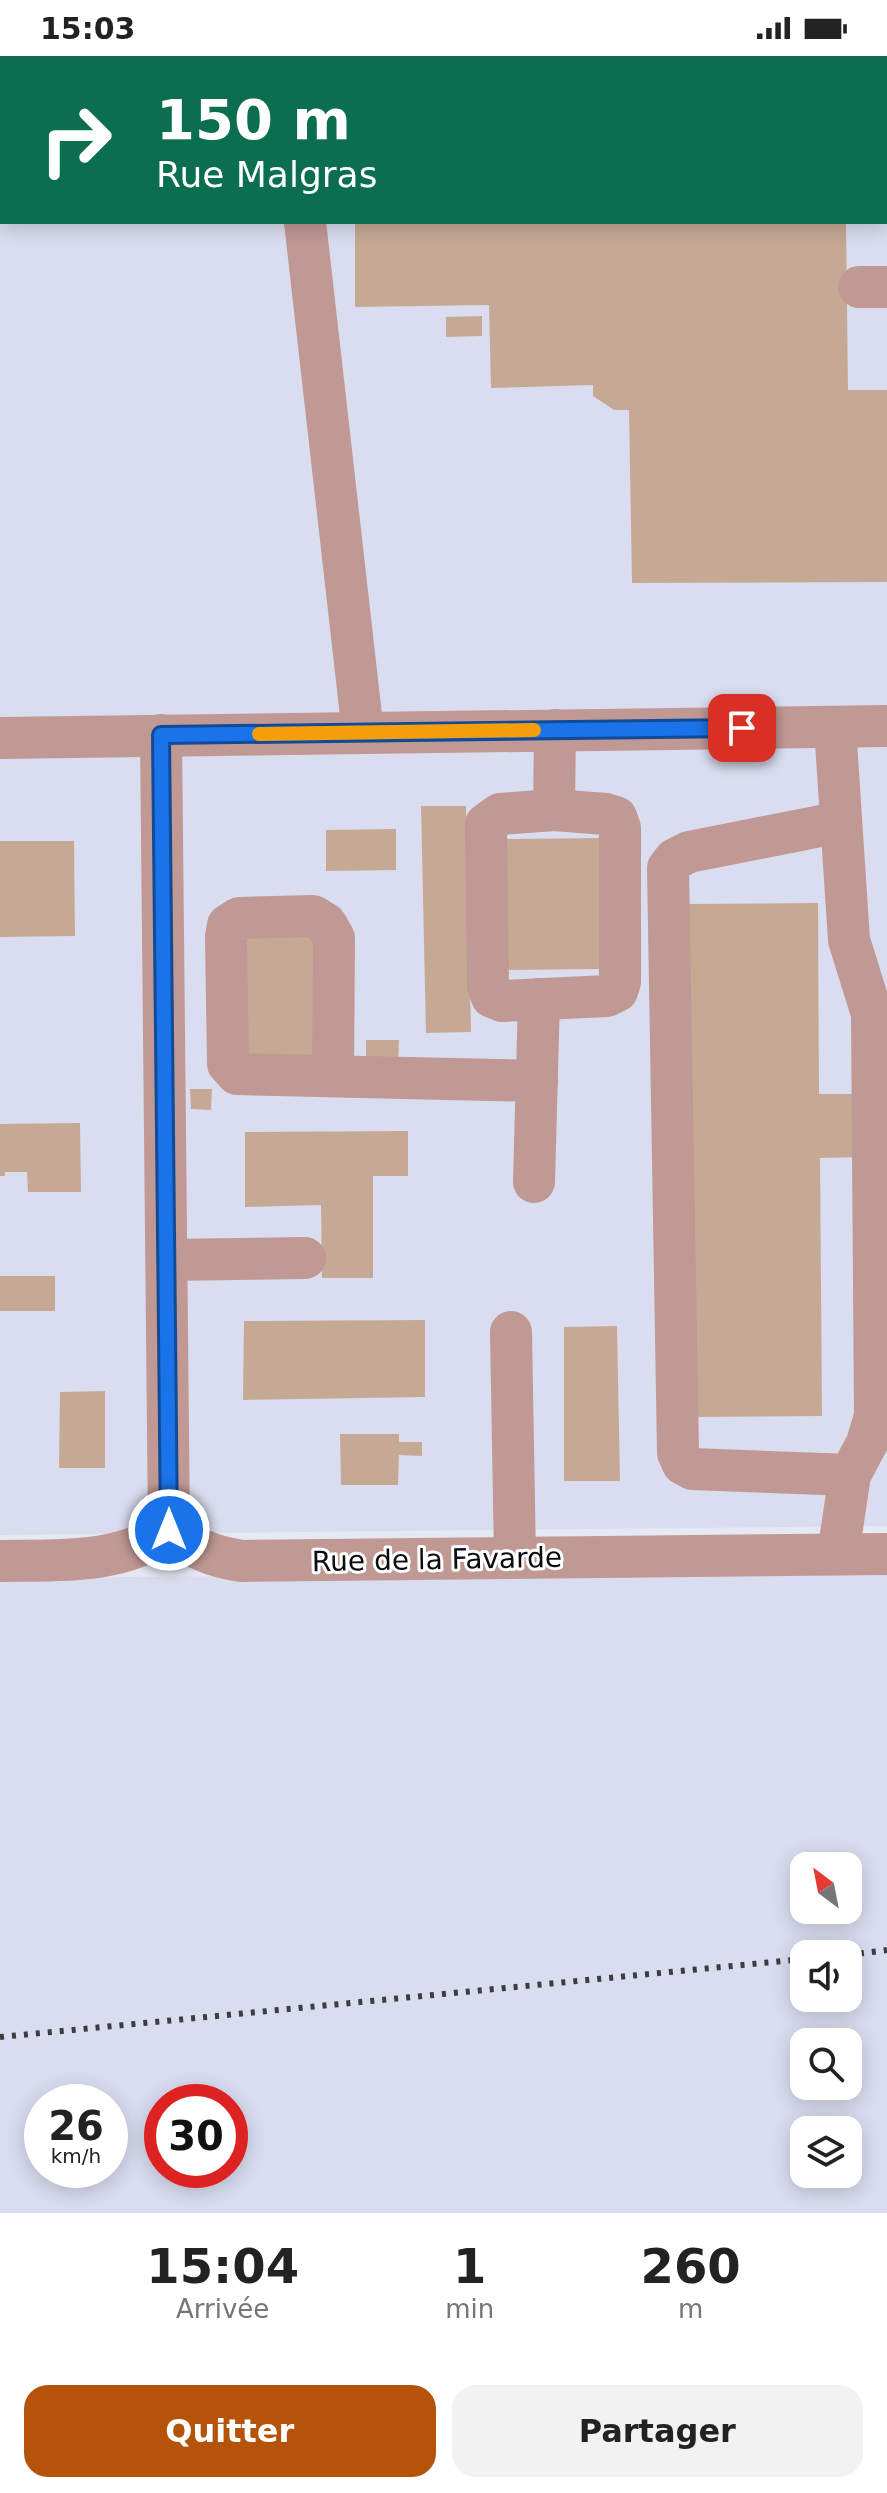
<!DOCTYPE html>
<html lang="fr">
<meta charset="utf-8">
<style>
body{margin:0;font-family:"DejaVu Sans",sans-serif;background:#f2f2f2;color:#222;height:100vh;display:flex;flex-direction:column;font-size:30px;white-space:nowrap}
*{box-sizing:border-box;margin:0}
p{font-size:26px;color:#767676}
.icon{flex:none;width:44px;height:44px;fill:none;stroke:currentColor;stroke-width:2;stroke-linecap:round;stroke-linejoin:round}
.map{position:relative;height:2157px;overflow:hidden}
.panel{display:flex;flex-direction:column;background:#fff;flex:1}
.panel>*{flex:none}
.guide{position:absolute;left:0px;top:0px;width:888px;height:168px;box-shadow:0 4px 20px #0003;background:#0b6e4f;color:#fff;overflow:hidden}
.needle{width:52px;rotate:328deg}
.fabs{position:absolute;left:790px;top:1796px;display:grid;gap:16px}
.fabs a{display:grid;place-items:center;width:72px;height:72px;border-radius:16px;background:#fff;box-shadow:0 4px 20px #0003;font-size:40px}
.speed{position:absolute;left:24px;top:2028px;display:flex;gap:16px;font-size:40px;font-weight:700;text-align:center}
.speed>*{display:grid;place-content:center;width:104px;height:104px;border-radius:50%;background:#fff;box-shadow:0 4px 20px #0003;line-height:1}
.speed small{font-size:20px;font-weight:400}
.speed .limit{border:12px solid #d22;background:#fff;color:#111}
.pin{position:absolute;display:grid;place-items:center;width:68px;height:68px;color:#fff;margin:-34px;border-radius:16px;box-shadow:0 4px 12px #0006}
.me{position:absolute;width:88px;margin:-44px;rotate:0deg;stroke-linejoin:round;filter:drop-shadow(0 0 6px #0008)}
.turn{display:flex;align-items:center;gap:28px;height:168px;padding:0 24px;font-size:36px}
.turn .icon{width:104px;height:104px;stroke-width:2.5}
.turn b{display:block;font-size:56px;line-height:68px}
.eta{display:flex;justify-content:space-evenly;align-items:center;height:136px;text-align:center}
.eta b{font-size:48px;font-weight:700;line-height:56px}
.primary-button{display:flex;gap:16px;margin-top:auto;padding:16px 24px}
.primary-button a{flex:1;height:92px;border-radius:24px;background:#b45309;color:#fff;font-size:32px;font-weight:700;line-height:92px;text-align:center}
.primary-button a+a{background:#f2f2f2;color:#222}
.status{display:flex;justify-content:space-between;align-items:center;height:56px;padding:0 40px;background:#fff;direction:ltr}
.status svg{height:22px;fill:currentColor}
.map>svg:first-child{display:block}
</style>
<div class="status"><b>15:03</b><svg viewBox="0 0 49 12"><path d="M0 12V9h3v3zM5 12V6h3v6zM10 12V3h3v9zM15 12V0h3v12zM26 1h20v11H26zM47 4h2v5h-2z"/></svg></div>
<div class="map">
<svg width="887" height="2157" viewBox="0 0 887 2157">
<rect width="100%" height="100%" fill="#e6e8f4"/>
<g fill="#daddf0" fill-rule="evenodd">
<path d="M 0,0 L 887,0 L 887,1470 L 0,1479 ZM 2,2 L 886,2 L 886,166 L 2,166 Z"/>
<path d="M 887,1515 L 887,2157 L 0,2157 L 0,1522 ZM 804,1810 L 848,1810 L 848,1854 L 804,1854 ZM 804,1898 L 848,1898 L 848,1942 L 804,1942 ZM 804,1986 L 848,1986 L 848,2030 L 804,2030 ZM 42,2046 L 110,2046 L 110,2114 L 42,2114 ZM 162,2046 L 230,2046 L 230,2114 L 162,2114 ZM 804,2074 L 848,2074 L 848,2118 L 804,2118 Z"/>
</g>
<g fill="#c6a994">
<path d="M 355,166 L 846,166 L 848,334 L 887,334 L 887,526 L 632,527 L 629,354 L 614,354 L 593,340 L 593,329 L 491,332 L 489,249 L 355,251 Z"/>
<path d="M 482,260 L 482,280 L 446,281 L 446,261 Z"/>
<path d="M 421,750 L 466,750 L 471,976 L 426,977 Z"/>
<path d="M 396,773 L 396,814 L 326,815 L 326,774 Z"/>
<path d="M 603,782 L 604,913 L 500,914 L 499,783 Z"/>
<path d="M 0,785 L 74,785 L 75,880 L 0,881 Z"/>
<path d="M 818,847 L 819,1038 L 863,1038 L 863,1101 L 820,1102 L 822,1360 L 688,1361 L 684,848 Z"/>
<path d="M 246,880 L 314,881 L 315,1009 L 247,1010 Z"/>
<path d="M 366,984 L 399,984 L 398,1011 L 366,1012 Z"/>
<path d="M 190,1033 L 212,1033 L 211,1054 L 191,1053 Z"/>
<path d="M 80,1067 L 81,1136 L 28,1136 L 27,1116 L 5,1116 L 5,1120 L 0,1120 L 0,1068 Z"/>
<path d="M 408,1075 L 408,1120 L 373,1120 L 373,1222 L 322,1222 L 321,1149 L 245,1151 L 245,1076 Z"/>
<rect x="0" y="1220" width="55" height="35"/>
<path d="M 425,1264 L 425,1341 L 243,1344 L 244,1265 Z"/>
<path d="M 617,1270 L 620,1425 L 564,1425 L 564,1271 Z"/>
<path d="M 105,1335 L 105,1412 L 59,1412 L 60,1336 Z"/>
<path d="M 340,1378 L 399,1378 L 399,1386 L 422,1386 L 422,1400 L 399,1399 L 398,1429 L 341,1429 Z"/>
</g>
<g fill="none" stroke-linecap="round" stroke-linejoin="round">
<g stroke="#c09994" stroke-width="42">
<path d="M 287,0 L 287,2"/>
<path d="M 305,166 L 363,677"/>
<path d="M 859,231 L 887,231"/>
<path d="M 835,671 L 849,884 L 872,958 L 875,1360 L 867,1387 L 850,1419 L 838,1498"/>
<path d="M 161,679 L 169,1474"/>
<path d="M 0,682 L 887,670"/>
<path d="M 554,754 L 606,758 L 616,761 L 620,772 L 620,926 L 617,935 L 607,940 L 502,945 L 492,941 L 488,930 L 486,768 L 500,758 Z"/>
<path d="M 554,754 L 555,674"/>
<path d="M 841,766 L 689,796 L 675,803 L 668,812 L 678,1397 L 683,1408 L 692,1413 L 850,1419"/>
<path d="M 333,1018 L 334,882 L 326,868 L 313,860 L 239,862 L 228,869 L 226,881 L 228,1008 L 237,1018 L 537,1025"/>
<path d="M 534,1126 L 539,943"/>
<path d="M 167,1204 L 305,1202"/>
<path d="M 511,1276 L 515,1502"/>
<path d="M 0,1505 C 58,1504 119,1509 169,1474 C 197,1493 209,1500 242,1505 L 887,1498"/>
</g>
<g stroke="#3c3c42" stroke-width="6" stroke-dasharray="4 8" stroke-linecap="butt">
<path d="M 848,1899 L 887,1894"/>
<path d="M 0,1981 L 804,1903"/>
</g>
</g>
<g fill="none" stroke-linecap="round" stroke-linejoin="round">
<g stroke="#114b97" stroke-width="20">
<path id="route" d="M 169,1474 L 161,679 L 742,672"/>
</g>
<use href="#route" stroke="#1a73e8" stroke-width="14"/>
<path stroke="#f59e0b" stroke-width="14" d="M 259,678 L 534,674"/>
</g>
<g text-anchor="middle" stroke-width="6" stroke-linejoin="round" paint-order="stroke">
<g font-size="28" fill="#0c0c10" stroke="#fff">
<text transform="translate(437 1503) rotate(-1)" y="10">Rue de la Favarde</text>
</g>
</g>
</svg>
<div class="fabs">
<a><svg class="needle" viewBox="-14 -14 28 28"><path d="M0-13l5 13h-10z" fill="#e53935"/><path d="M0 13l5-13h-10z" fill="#767676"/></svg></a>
<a><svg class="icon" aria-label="sound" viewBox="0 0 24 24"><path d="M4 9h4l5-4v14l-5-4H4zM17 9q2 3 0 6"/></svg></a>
<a><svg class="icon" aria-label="search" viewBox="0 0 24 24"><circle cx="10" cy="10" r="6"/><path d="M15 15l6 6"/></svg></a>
<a><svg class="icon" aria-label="layers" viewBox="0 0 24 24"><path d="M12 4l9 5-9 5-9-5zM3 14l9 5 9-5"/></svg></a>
</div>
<div class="speed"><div>26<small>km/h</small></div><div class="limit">30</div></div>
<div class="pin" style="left:742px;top:672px;background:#d93025"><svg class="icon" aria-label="arrive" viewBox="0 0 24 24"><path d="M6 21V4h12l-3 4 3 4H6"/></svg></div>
<svg class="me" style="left:169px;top:1474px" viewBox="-20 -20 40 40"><circle r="17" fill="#1a73e8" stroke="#fff" stroke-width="3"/><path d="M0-11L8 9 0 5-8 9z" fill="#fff"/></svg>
<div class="guide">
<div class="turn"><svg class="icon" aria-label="right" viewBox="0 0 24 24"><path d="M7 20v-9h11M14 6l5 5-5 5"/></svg><div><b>150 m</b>Rue Malgras</div></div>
</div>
</div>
<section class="panel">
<div class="eta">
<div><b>15:04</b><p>Arrivée</p></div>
<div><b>1</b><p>min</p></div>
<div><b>260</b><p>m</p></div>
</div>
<div class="primary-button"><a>Quitter</a><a>Partager</a></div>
</section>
